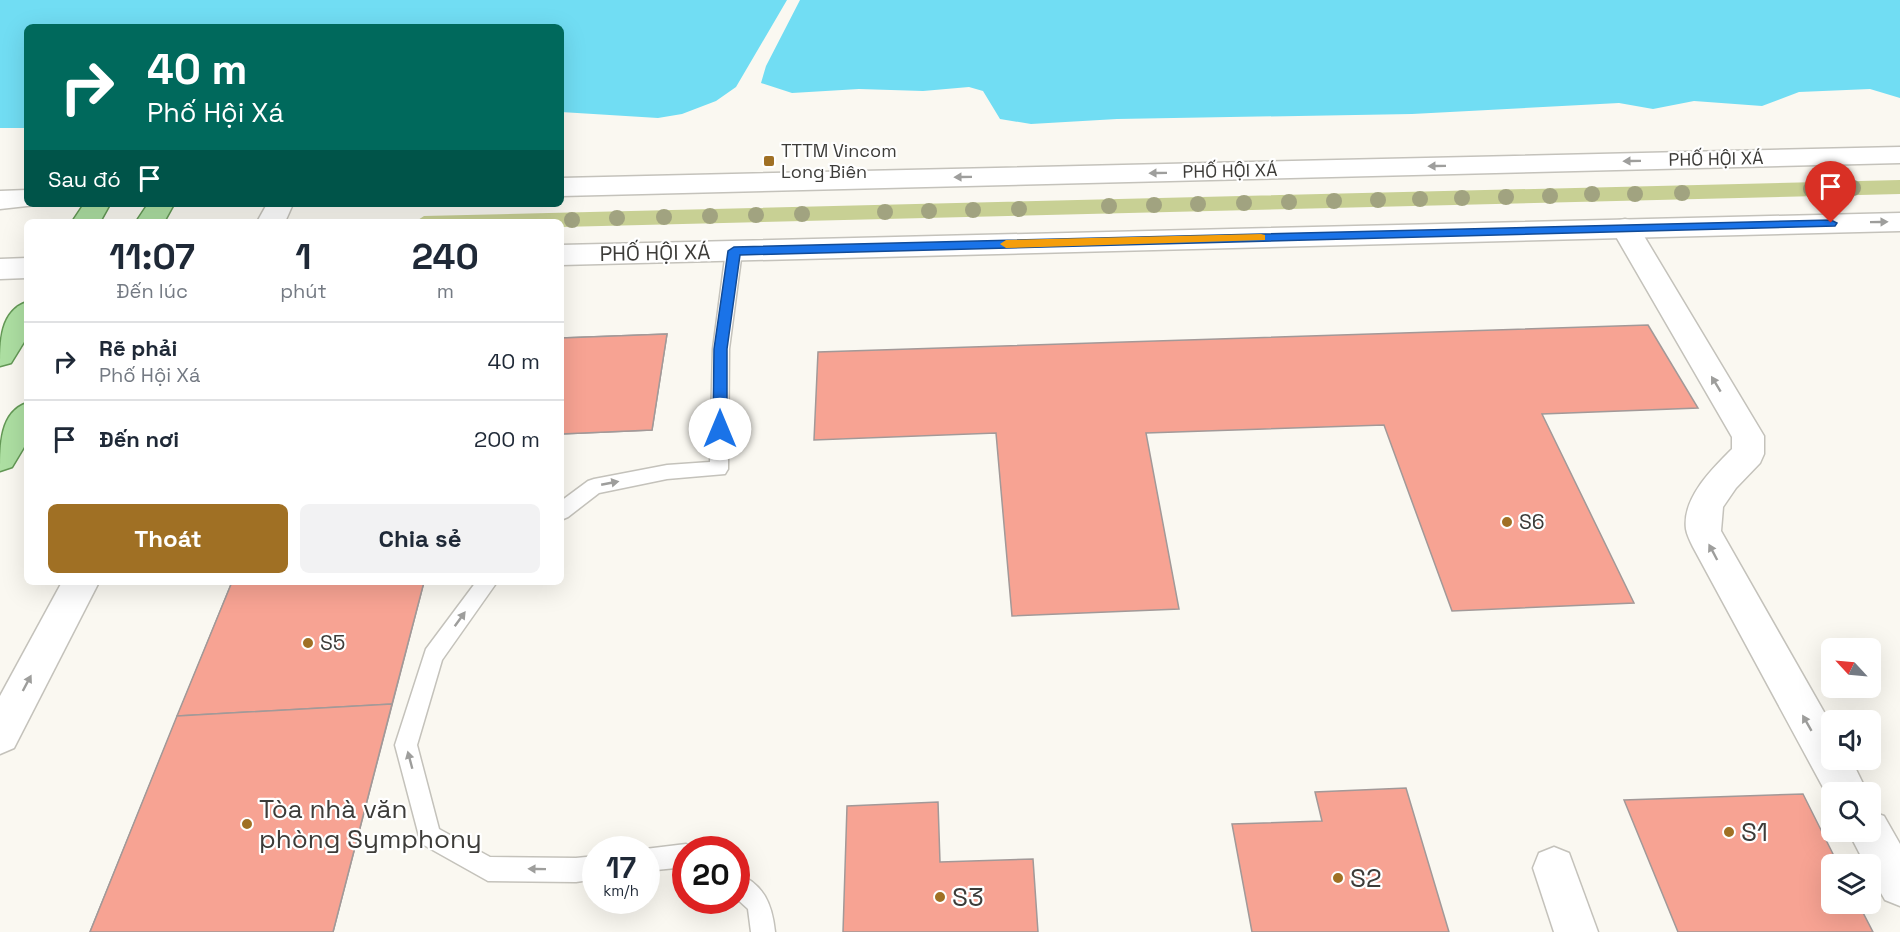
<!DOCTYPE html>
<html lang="vi">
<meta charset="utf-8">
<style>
body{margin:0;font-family:"Space Grotesk",sans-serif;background:#f2f2f3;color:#1f2937;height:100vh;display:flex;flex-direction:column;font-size:22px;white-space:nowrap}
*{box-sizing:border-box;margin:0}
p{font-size:20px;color:#747a83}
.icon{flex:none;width:33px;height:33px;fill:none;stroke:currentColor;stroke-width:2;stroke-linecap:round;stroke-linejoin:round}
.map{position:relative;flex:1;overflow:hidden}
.panel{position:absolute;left:24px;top:219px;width:540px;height:366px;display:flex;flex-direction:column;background:#fff;border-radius:9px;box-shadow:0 6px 24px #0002}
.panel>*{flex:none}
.banner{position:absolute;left:24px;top:24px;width:540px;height:183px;border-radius:9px;box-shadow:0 6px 24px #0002;background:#00695c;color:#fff;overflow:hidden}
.needle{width:39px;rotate:296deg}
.fabs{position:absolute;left:1821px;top:638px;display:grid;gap:12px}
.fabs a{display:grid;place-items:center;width:60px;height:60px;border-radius:9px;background:#fff;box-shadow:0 6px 24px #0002;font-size:30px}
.speed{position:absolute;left:582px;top:836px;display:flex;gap:12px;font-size:30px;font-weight:700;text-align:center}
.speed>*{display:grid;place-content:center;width:78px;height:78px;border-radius:50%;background:#fff;box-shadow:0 6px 24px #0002;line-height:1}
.speed small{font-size:15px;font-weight:400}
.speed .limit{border:9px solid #d22;background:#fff;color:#111}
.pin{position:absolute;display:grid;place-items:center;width:51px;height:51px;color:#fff;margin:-62px -26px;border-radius:50% 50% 50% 0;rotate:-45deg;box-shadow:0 0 6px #0007}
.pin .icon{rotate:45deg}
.me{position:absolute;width:66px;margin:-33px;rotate:0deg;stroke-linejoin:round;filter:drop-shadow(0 0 4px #0008)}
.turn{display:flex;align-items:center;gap:21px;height:126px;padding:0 24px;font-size:27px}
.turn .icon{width:78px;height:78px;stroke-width:2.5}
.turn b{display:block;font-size:42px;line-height:51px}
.then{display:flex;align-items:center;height:57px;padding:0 24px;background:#0003;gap:12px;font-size:22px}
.eta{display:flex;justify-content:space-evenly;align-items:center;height:102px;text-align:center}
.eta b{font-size:36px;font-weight:600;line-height:42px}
.cta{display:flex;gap:12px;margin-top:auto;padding:12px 24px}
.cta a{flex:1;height:69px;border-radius:9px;background:#a07024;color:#fff;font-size:24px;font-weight:600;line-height:69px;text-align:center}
.cta a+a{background:#f2f2f3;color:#1f2937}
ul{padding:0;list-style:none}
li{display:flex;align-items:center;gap:18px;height:78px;padding:0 24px;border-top:2px solid #e0e1e3}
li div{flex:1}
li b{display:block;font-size:22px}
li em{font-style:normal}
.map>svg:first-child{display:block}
</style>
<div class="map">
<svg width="1900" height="932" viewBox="0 0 1900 932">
<rect width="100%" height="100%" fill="#faf8f1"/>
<path fill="#c8d094" d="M 1900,180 L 1900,194 L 561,227 L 561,222 L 415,222 L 424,216 Z"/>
<g fill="#71ddf3">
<path d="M 0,0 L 787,0 L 736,87 L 716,101 L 682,114 L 658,118 L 561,112 L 561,27 L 27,27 L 27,128 L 0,128 Z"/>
<path d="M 800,0 L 1900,0 L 1900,98 L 1870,89 L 1799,92 L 1762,106 L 1694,101 L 1653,109 L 1619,103 L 1412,114 L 1117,119 L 1031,124 L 1000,119 L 983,91 L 969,87 L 923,91 L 859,89 L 792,93 L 761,83 L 766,66 Z"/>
</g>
<g fill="#f7a393" stroke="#a29998" stroke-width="1.5">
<path d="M 1648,325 L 1698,408 L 1542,414 L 1634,603 L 1452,611 L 1384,425 L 1146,433 L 1179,609 L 1012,616 L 996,433 L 814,440 L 818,352 Z"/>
<path d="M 667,334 L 652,430 L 561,434 L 561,338 Z"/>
<path d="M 667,334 L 652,430 L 561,434 L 561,338 Z"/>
<path d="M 232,582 L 424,582 L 333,932 L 90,932 Z"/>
<path d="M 232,582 L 424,582 L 392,704 L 177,716 Z"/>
<path d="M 392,704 L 333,932 L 90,932 L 177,716 Z"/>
<path d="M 1406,788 L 1449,932 L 1252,932 L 1232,824 L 1322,821 L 1315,792 Z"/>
<path d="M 1803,794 L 1838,864 L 1832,864 L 1832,903 L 1858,903 L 1873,932 L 1678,932 L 1624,800 Z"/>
<path d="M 938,802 L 940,862 L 1033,859 L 1038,932 L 843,932 L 847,806 Z"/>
</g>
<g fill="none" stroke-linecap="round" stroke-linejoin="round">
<g stroke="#c4c2bb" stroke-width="3">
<g id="lane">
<path d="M 734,246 L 742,251 L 729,349 L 728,469 L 725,474 L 667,479 L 599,493 L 568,517 L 561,520 L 561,501 L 588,481 L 594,479 L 667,465 L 710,462 L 713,349 L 726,251 Z"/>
<path d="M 476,582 L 497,582 L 442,660 L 417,745 L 439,829 L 490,857 L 576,858 L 596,856 L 596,879 L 576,882 L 488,881 L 422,844 L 419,836 L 395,745 L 426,649 Z"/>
<path d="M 686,844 L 695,849 L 686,849 L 686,867 L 646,871 L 645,849 Z"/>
<path d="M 736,873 C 764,884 772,904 775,932 L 751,932 L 748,909 L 736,898 Z"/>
</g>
</g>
<g stroke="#c4c2bb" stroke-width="3">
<g id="street">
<path d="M 1625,219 L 1635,221 L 1764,436 L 1764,454 L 1760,463 L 1736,488 L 1723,507 L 1721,531 L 1832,726 L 1832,759 L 1851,759 L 1867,792 L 1832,792 L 1832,804 L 1693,547 C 1690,541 1687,535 1686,529 C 1682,498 1712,469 1732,449 L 1732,437 L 1611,228 L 1615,221 Z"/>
<path d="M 1870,811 L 1884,816 L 1900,844 L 1900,906 L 1885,900 L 1870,874 L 1870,864 L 1865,864 L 1848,831 L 1870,831 Z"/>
<path d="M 1554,847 L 1569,853 L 1598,932 L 1554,932 L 1533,868 L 1539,853 Z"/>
</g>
</g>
<g stroke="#c4c2bb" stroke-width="3">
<g id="secondary">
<path d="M 1900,147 L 1900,163 L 561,196 L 561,178 Z"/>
<path d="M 27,190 L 27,204 L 36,205 L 0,209 L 0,191 Z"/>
<path d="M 267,204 L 293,204 L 285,222 L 257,222 Z"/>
<path d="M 1900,213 L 1900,231 L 561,265 L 561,245 Z"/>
<path d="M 27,258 L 27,278 L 0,279 L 0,259 Z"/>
<path d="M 62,582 L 99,582 L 14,748 L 0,754 L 0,696 Z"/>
</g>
</g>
<g stroke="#639855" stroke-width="3">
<g id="primary">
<path d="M 84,204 L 110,204 L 100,222 L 72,222 Z"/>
<path d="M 148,204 L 174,204 L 164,222 L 136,222 Z"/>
<path d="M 27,302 L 27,337 L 11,363 L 0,366 C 0,342 0,311 27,302 Z"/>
<path d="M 27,403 L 27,442 L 12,467 L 0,471 C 0,445 0,412 27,403 Z"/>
</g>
</g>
<use href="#lane" fill="#fff" fill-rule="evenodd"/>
<use href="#street" fill="#fff" fill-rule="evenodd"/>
<use href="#secondary" fill="#fff" fill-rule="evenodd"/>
<use href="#primary" fill="#addfa2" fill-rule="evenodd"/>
</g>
<g fill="#a1a380">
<circle cx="1853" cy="188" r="8"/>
<circle cx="1811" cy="189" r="8"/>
<circle cx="1682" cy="193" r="8"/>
<circle cx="1592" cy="194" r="8"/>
<circle cx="1635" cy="194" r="8"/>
<circle cx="1550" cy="196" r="8"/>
<circle cx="1506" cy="197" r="8"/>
<circle cx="1462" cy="198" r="8"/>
<circle cx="1420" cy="199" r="8"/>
<circle cx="1378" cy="200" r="8"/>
<circle cx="1334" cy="201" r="8"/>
<circle cx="1289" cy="202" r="8"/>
<circle cx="1244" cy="203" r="8"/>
<circle cx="1198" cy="204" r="8"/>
<circle cx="1154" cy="205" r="8"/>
<circle cx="1109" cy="206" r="8"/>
<circle cx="1019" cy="209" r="8"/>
<circle cx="973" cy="210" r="8"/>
<circle cx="929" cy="211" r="8"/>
<circle cx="885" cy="212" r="8"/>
<circle cx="802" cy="214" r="8"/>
<circle cx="756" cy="215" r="8"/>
<circle cx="710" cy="216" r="8"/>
<circle cx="664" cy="217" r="8"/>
<circle cx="617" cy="218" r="8"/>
<circle cx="572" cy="220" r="8"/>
</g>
<defs><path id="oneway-solid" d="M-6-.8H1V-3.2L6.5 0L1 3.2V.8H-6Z" transform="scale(1.5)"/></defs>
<g fill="#9e9e9c">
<use href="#oneway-solid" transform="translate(1632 161) rotate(179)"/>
<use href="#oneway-solid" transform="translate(1437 166) rotate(179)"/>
<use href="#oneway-solid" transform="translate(1158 173) rotate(179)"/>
<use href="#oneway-solid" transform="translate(963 177) rotate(179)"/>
<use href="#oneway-solid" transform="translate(1879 222) rotate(-1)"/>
<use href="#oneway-solid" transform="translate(1716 384) rotate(-121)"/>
<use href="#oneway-solid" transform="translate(610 483) rotate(-11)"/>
<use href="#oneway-solid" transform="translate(1713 552) rotate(-118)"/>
<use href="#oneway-solid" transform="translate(460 619) rotate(-54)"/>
<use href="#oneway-solid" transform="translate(27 683) rotate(-62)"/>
<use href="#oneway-solid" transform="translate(1807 723) rotate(-120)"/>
<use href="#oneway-solid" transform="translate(410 760) rotate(-105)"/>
<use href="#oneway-solid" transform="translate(537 869) rotate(-179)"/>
</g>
<path fill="#1a73e8" stroke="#114b97" stroke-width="1.5" d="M 1831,220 L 1837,223 L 1835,226 L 740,255 L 727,349 L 727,429 L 720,434 L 713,429 L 714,349 L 728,251 L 734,247 Z"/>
<path fill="#f59e0b" d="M 1261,234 L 1265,235 L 1265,240 L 1006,248 L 1000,244 L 1006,240 Z"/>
<g fill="#a07024" stroke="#fff" stroke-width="2">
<rect x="763" y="155" width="12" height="12" rx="3"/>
<circle cx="1507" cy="522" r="6"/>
<circle cx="308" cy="643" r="6"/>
<circle cx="247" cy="824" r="6"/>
<circle cx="1729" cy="832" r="6"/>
<circle cx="1338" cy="878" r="6"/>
<circle cx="940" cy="897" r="6"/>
</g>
<g text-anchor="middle" stroke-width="4.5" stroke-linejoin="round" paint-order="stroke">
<g font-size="18" fill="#3d3c39" stroke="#fff" text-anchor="start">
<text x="781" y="157">TTTM Vincom<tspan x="781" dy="21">Long Biên</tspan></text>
</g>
<g font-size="18" fill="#3d3c39" stroke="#fff">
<text transform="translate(1716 159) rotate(-1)" y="6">PHỐ HỘI XÁ</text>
<text transform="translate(1230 171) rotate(-1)" y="6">PHỐ HỘI XÁ</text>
</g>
<g font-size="21" fill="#3d3c39" stroke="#fff">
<text transform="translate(655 253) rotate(-1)" y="7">PHỐ HỘI XÁ</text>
</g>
<g font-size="21" fill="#3d3c39" stroke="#fff" text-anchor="start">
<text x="1519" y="529">S6</text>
<text x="320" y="650">S5</text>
</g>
<g font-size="26" fill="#3d3c39" stroke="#fff" text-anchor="start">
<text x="259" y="818">Tòa nhà văn<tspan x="259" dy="30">phòng Symphony</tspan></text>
<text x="1741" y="841">S1</text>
<text x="1350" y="887">S2</text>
<text x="952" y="906">S3</text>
</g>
</g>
</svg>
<div class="fabs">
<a><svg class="needle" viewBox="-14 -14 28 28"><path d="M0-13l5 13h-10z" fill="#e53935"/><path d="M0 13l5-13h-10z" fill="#747a83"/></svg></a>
<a><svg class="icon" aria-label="sound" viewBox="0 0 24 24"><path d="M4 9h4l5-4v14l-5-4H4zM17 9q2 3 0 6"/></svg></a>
<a><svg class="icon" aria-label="search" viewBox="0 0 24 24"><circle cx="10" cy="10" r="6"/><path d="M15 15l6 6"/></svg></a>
<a><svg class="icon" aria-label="layers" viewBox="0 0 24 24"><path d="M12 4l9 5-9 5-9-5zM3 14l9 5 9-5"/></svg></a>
</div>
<div class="speed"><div>17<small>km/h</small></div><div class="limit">20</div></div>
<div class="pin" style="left:1831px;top:223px;background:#d93025"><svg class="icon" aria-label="arrive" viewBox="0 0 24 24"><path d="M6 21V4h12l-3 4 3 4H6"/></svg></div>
<svg class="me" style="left:720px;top:429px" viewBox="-20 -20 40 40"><circle r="19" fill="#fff"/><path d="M0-13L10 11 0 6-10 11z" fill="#1a73e8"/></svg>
<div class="banner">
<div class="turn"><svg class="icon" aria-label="right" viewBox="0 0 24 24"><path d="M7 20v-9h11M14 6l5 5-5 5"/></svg><div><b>40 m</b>Phố Hội Xá</div></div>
<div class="then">Sau đó<svg class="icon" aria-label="arrive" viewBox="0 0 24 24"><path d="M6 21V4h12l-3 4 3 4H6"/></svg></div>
</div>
<section class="panel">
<div class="eta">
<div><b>11:07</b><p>Đến lúc</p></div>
<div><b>1</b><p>phút</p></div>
<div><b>240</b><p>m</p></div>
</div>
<ul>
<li><svg class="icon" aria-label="right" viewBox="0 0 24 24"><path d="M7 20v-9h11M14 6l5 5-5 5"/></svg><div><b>Rẽ phải</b><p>Phố Hội Xá</p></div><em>40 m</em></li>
<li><svg class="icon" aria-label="arrive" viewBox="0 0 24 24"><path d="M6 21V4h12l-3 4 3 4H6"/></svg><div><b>Đến nơi</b></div><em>200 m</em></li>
</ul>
<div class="cta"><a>Thoát</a><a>Chia sẻ</a></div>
</section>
</div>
